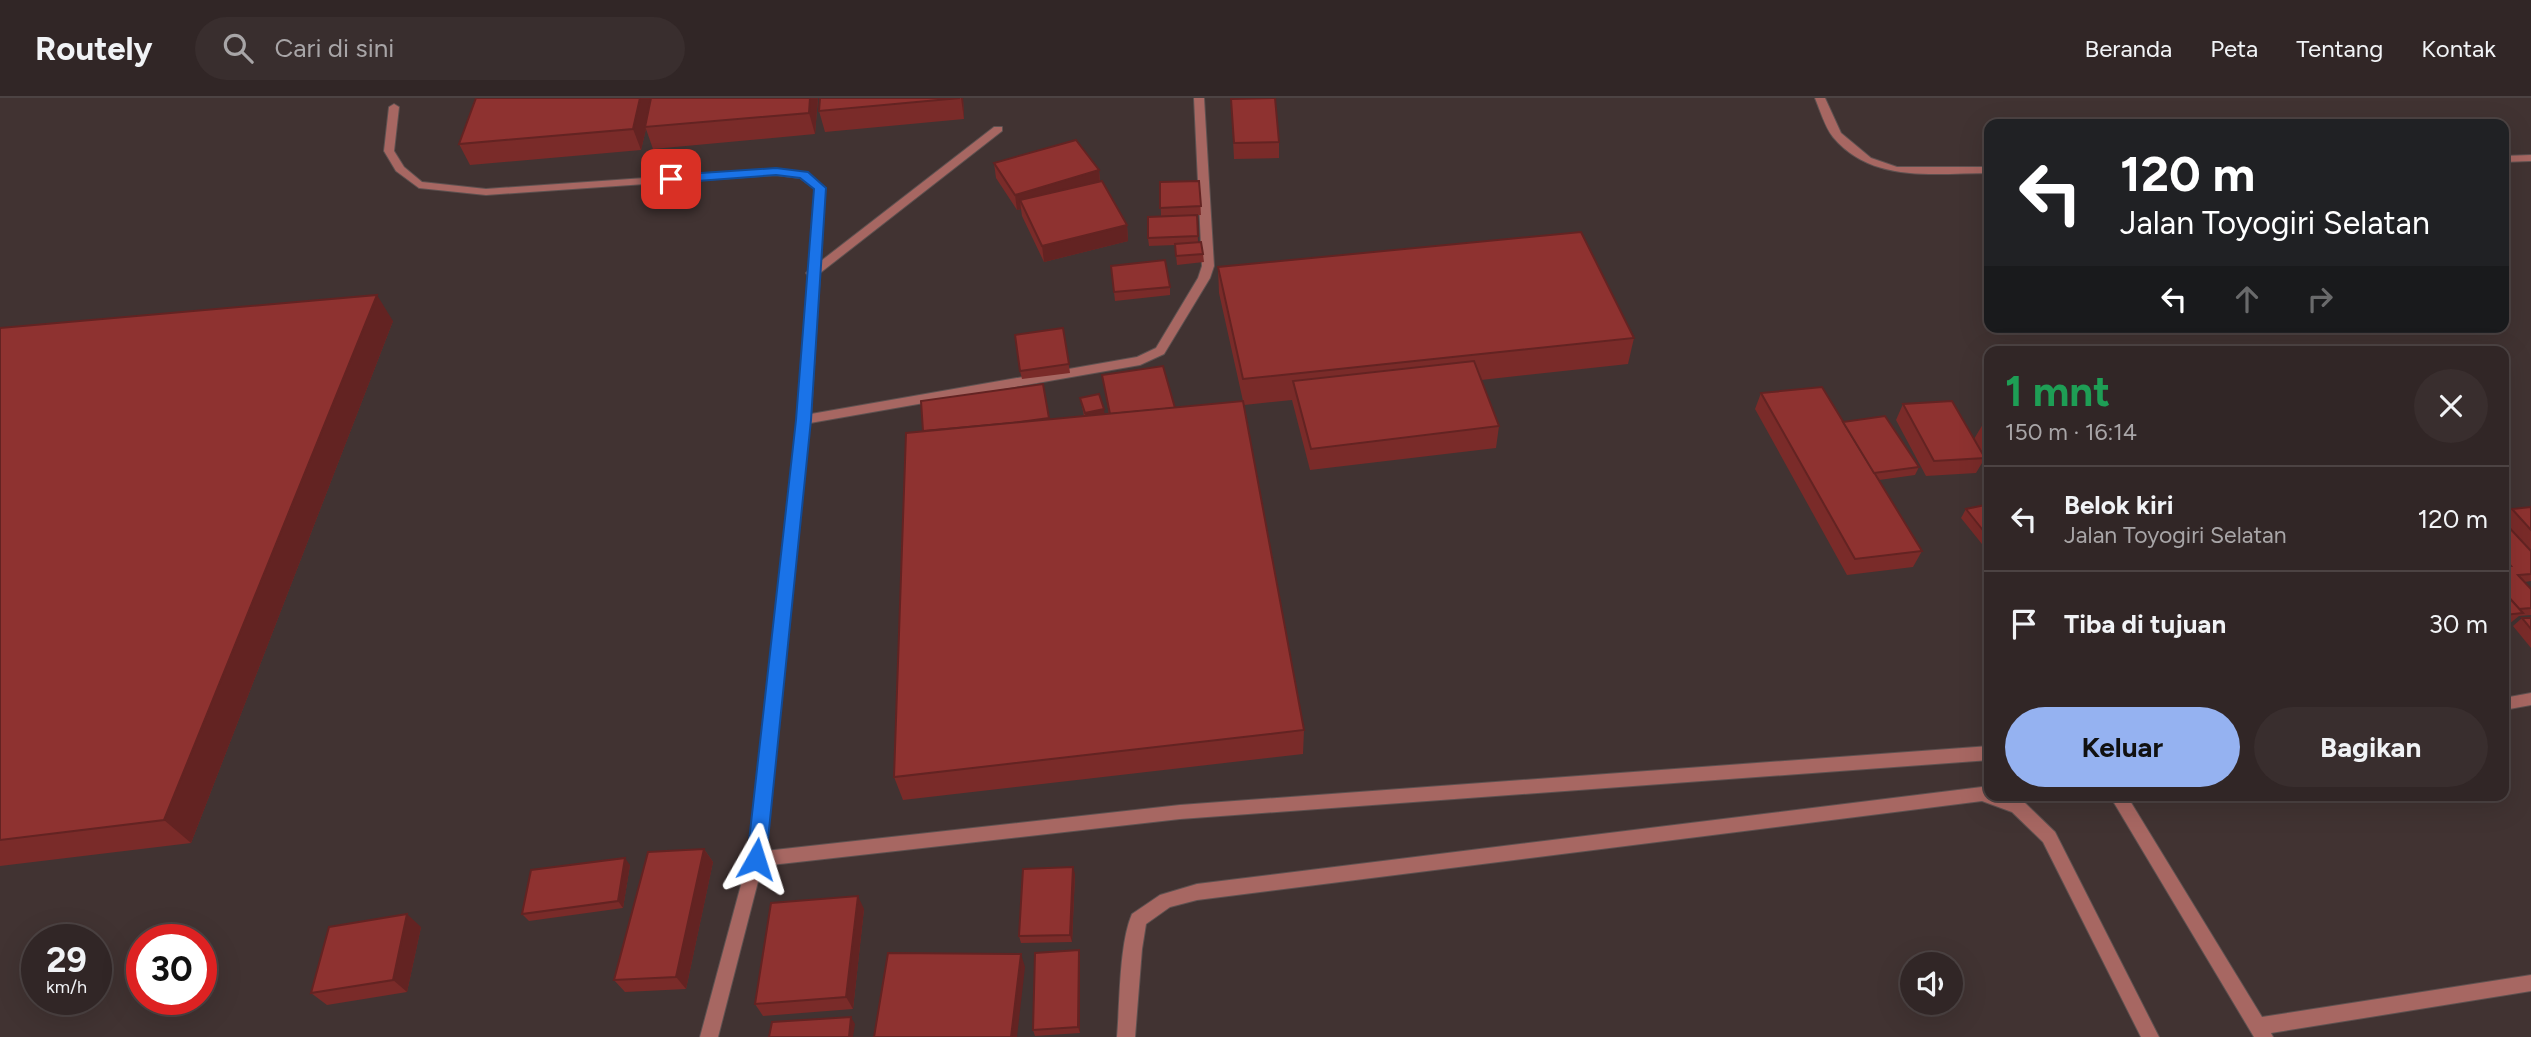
<!DOCTYPE html>
<html lang="id">
<meta charset="utf-8">
<style>
body{margin:0;font-family:Figtree,sans-serif;background:#392e2e;color:#f1f3f6;height:100vh;display:flex;flex-direction:column;font-size:26px;white-space:nowrap}
*{box-sizing:border-box;margin:0}
p{font-size:23px;color:#a8a5a7}
.icon{flex:none;width:38px;height:38px;fill:none;stroke:currentColor;stroke-width:2;stroke-linecap:round;stroke-linejoin:round}
.map{position:relative;flex:1;overflow:hidden}
.sheet{position:absolute;left:1984px;top:248px;width:525px;height:455px;display:flex;flex-direction:column;background:#312626;border-radius:14px;box-shadow:0 7px 28px #0002,0 0 0 2px #4c4343}
.sheet>*{flex:none}
.guide{position:absolute;left:1984px;top:21px;width:525px;height:214px;border-radius:14px;box-shadow:0 7px 28px #0002,0 0 0 2px #4c4343;background:#202124;color:#fff;overflow:hidden}
.tools{position:absolute;left:1900px;top:854px;display:grid;gap:14px}
.tools a{display:grid;place-items:center;width:63px;height:63px;border-radius:50%;background:#312626;box-shadow:0 7px 28px #0002,0 0 0 2px #4c4343;font-size:35px}
.speed{position:absolute;left:21px;top:826px;display:flex;gap:14px;font-size:35px;font-weight:700;text-align:center}
.speed>*{display:grid;place-content:center;width:91px;height:91px;border-radius:50%;background:#312626;box-shadow:0 7px 28px #0002,0 0 0 2px #4c4343;line-height:1}
.speed small{font-size:18px;font-weight:400}
.speed .limit{border:10px solid #d22;background:#fff;color:#111}
.pin{position:absolute;display:grid;place-items:center;width:60px;height:60px;color:#fff;margin:-30px;border-radius:14px;box-shadow:0 4px 10px #0006}
.me{position:absolute;width:77px;margin:-38px;rotate:6deg;stroke-linejoin:round;filter:drop-shadow(0 0 5px #0008)}
.turn{display:flex;align-items:center;gap:24px;height:147px;padding:0 21px;font-size:32px}
.turn .icon{width:91px;height:91px;stroke-width:2.5}
.turn b{display:block;font-size:49px;line-height:60px}
.lanes{display:flex;align-items:center;height:66px;padding:0 21px;background:#0003;justify-content:center;gap:35px;direction:ltr}
.lanes .off{opacity:.35}
.round{display:grid;place-items:center;flex:none;width:74px;height:74px;border-radius:37px;background:#392e2e}
.head{display:flex;align-items:center;justify-content:space-between;height:119px;padding:0 21px}
h1{font-size:42px;font-weight:700;line-height:52px;color:#1e9e55}
.button{display:flex;gap:14px;margin-top:auto;padding:14px 21px}
.button a{flex:1;height:80px;border-radius:42px;background:#95b2f1;color:#111;font-size:28px;font-weight:700;line-height:80px;text-align:center}
.button a+a{background:#392e2e;color:#f1f3f6}
ul{padding:0;list-style:none}
li{display:flex;align-items:center;gap:21px;height:105px;padding:0 21px;border-top:2px solid #4c4343}
li div{flex:1}
li b{display:block;font-size:26px}
li em{font-style:normal}
header{display:flex;align-items:center;gap:42px;box-sizing:border-box;height:98px;padding:0 35px;background:#312626;border-bottom:2px solid #4c4343}
header strong{font-size:33px}
nav{display:flex;gap:38px;margin-inline-start:auto;font-size:24px}
.search{width:490px;height:63px;background:#392e2e;display:flex;align-items:center;gap:18px;box-sizing:border-box;padding:0 24px;border-radius:38px;color:#a8a5a7;font-size:26px}
.map>svg:first-child{display:block}
</style>
<header>
<strong>Routely</strong>
<div class="search"><svg class="icon" aria-label="search" viewBox="0 0 24 24"><circle cx="10" cy="10" r="6"/><path d="M15 15l6 6"/></svg>Cari di sini</div>
<nav><a>Beranda</a><a>Peta</a><a>Tentang</a><a>Kontak</a></nav>
</header>
<div class="map">
<svg width="2531" height="939" viewBox="0 0 2531 939">
<rect width="100%" height="100%" fill="#413332"/>
<g fill="none" stroke-linecap="round" stroke-linejoin="round">
<g stroke="#5e5150" stroke-width="2">
<g id="lane">
<path d="M 1815,0 L 1825,0 L 1841,35 L 1871,60 L 1897,69 L 1990,69 L 1990,75 C 1936,75 1872,86 1833,39 C 1825,29 1820,12 1815,0 Z"/>
<path d="M 2531,57 L 2531,63 L 2504,64 L 2504,58 Z"/>
<path d="M 1982,689 L 1990,692 L 1990,698 L 2008,698 L 2024,704 L 2055,734 L 2159,939 L 2141,939 L 2043,744 L 2012,714 L 1982,703 L 1197,802 L 1170,809 L 1146,826 L 1142,851 L 1135,939 L 1117,939 C 1120,905 1119,846 1132,816 L 1160,797 L 1197,786 Z"/>
<path d="M 2110,698 L 2127,698 L 2262,919 L 2531,877 L 2531,893 L 2271,935 L 2273,939 L 2254,939 Z"/>
</g>
</g>
<g stroke="#5e5150" stroke-width="2">
<g id="street">
<path d="M 1194,0 L 1204,0 L 1214,168 L 1210,180 L 1164,256 L 1140,267 L 810,325 L 765,753 L 1180,707 L 1990,648 L 1990,662 L 1180,721 L 762,768 L 718,939 L 700,939 L 748,761 L 798,322 L 808,178 L 806,175 L 809,172 L 815,91 L 800,80 L 776,77 L 486,97 L 419,90 L 396,73 L 384,53 L 389,9 L 394,6 L 399,9 L 394,53 L 404,69 L 422,84 L 486,91 L 776,71 L 807,75 L 825,90 L 821,163 L 994,29 L 1002,29 L 1002,33 L 820,175 L 811,316 L 1137,259 L 1156,250 L 1198,180 L 1202,168 Z"/>
<path d="M 2531,595 L 2531,607 L 2504,612 L 2504,600 Z"/>
</g>
</g>
<use href="#lane" fill="#a76762" fill-rule="evenodd"/>
<use href="#street" fill="#a76762" fill-rule="evenodd"/>
</g>
<g fill="#7a2b29">
<path d="M 476,0 L 818,0 L 815,36 L 653,51 L 646,31 L 641,52 L 470,67 L 459,46 Z"/>
<path d="M 820,0 L 963,0 L 964,21 L 825,34 L 819,13 Z"/>
<path d="M 1231,1 L 1279,44 L 1279,60 L 1234,61 Z"/>
<path d="M 994,65 L 1099,72 L 1100,83 L 1127,127 L 1128,143 L 1044,164 L 1022,118 L 1021,111 L 1017,112 L 996,80 Z"/>
<path d="M 1199,83 L 1201,117 L 1161,118 L 1160,84 Z"/>
<path d="M 1197,117 L 1198,144 L 1203,156 L 1204,164 L 1177,167 L 1175,147 L 1149,148 L 1148,140 Z"/>
<path d="M 1111,168 L 1170,189 L 1170,197 L 1115,203 Z"/>
<path d="M 1218,169 L 1634,240 L 1628,266 L 1481,282 L 1499,328 L 1496,350 L 1310,372 L 1292,302 L 1244,307 L 1304,632 L 1303,656 L 903,702 L 894,679 L 923,333 L 1043,286 L 1049,321 L 1084,318 L 1080,300 L 1104,316 L 1109,316 L 1102,277 L 1175,310 L 1243,303 L 1219,195 Z"/>
<path d="M 393,223 L 191,745 L 0,768 L 0,230 Z"/>
<path d="M 1063,230 L 1070,275 L 1022,281 L 1020,273 Z"/>
<path d="M 1761,295 L 1843,324 L 1919,369 L 1915,377 L 1879,382 L 1922,453 L 1913,469 L 1847,477 L 1755,311 Z"/>
<path d="M 1903,306 L 1974,341 L 1983,326 L 1990,325 L 1990,366 L 1977,346 L 1985,360 L 1976,375 L 1926,378 L 1896,322 Z"/>
<path d="M 1990,406 L 1990,456 L 1961,420 L 1966,411 Z"/>
<path d="M 2531,409 L 2531,483 L 2525,484 L 2531,491 L 2531,517 L 2519,518 L 2504,530 L 2504,418 L 2512,411 Z"/>
<path d="M 2522,520 L 2531,520 L 2531,550 L 2513,528 Z"/>
<path d="M 704,751 L 713,764 L 686,891 L 625,894 L 614,882 Z"/>
<path d="M 630,767 L 623,810 L 529,823 L 522,816 Z"/>
<path d="M 1075,776 L 1072,844 L 1021,845 L 1019,838 Z"/>
<path d="M 864,811 L 853,911 L 763,918 L 755,906 Z"/>
<path d="M 421,829 L 407,894 L 327,907 L 311,895 Z"/>
<path d="M 1079,852 L 1080,859 L 1080,935 L 1035,938 L 1033,932 Z"/>
</g>
<g fill="#632322">
<path d="M 640,0 L 652,0 L 645,29 L 646,31 L 641,52 L 633,31 Z"/>
<path d="M 810,0 L 818,0 L 815,36 L 809,15 Z"/>
<path d="M 961,0 L 963,0 L 964,21 Z"/>
<path d="M 1099,72 L 1100,88 L 1020,102 L 1021,111 L 1017,112 L 1015,97 Z"/>
<path d="M 1127,127 L 1128,143 L 1044,164 L 1042,148 Z"/>
<path d="M 377,197 L 393,223 L 191,745 L 164,722 Z"/>
<path d="M 1104,311 L 1105,320 L 1086,324 L 1085,315 Z"/>
<path d="M 704,751 L 713,764 L 686,891 L 676,879 Z"/>
<path d="M 625,760 L 630,767 L 623,810 L 618,803 Z"/>
<path d="M 1073,769 L 1075,776 L 1072,844 L 1070,837 Z"/>
<path d="M 858,798 L 864,811 L 853,911 L 846,899 Z"/>
<path d="M 407,816 L 421,829 L 407,894 L 393,882 Z"/>
<path d="M 1079,852 L 1080,859 L 1080,935 L 1078,929 Z"/>
<path d="M 1021,856 L 1025,869 L 1017,939 L 1011,939 Z"/>
<path d="M 851,919 L 855,926 L 853,939 L 849,939 Z"/>
</g>
<g fill="#8e3230" stroke="#632322" stroke-width="2">
<path d="M 476,0 L 640,0 L 633,31 L 459,46 Z"/>
<path d="M 651,0 L 810,0 L 809,15 L 645,29 Z"/>
<path d="M 820,0 L 960,0 L 819,13 Z"/>
<path d="M 1275,0 L 1279,44 L 1234,45 L 1231,1 Z"/>
<path d="M 1076,42 L 1099,72 L 1015,97 L 994,65 Z"/>
<path d="M 1102,83 L 1127,127 L 1042,148 L 1020,102 Z"/>
<path d="M 1199,83 L 1201,108 L 1160,110 L 1160,84 Z"/>
<path d="M 1197,117 L 1198,138 L 1148,140 L 1148,119 Z"/>
<path d="M 1581,134 L 1634,240 L 1243,281 L 1218,169 Z"/>
<path d="M 1201,144 L 1203,156 L 1176,158 L 1175,146 Z"/>
<path d="M 1165,162 L 1170,189 L 1114,194 L 1111,168 Z"/>
<path d="M 377,197 L 164,722 L 0,742 L 0,230 Z"/>
<path d="M 1063,230 L 1069,266 L 1020,273 L 1015,237 Z"/>
<path d="M 1474,263 L 1499,328 L 1311,351 L 1293,283 Z"/>
<path d="M 1163,268 L 1175,310 L 1110,316 L 1102,277 Z"/>
<path d="M 1043,286 L 1049,320 L 1013,325 L 923,333 L 921,303 Z"/>
<path d="M 1822,289 L 1922,453 L 1855,461 L 1761,295 Z"/>
<path d="M 1099,296 L 1104,311 L 1085,315 L 1080,300 Z"/>
<path d="M 1243,303 L 1304,632 L 894,679 L 906,335 Z"/>
<path d="M 1952,303 L 1985,360 L 1934,363 L 1903,306 Z"/>
<path d="M 1885,318 L 1919,369 L 1874,375 L 1843,324 Z"/>
<path d="M 1990,325 L 1990,336 L 1983,326 Z"/>
<path d="M 1990,406 L 1990,441 L 1966,411 Z"/>
<path d="M 2531,409 L 2531,432 L 2512,411 Z"/>
<path d="M 2504,424 L 2531,453 L 2531,476 L 2518,477 L 2531,491 L 2531,510 L 2519,511 L 2504,494 L 2504,468 L 2511,468 L 2504,460 Z"/>
<path d="M 2504,494 L 2523,515 L 2504,517 Z"/>
<path d="M 2522,520 L 2531,520 L 2531,531 Z"/>
<path d="M 704,751 L 676,879 L 614,882 L 648,754 Z"/>
<path d="M 625,760 L 618,803 L 522,816 L 531,772 Z"/>
<path d="M 1073,769 L 1070,837 L 1019,838 L 1023,771 Z"/>
<path d="M 858,798 L 846,899 L 755,906 L 771,805 Z"/>
<path d="M 407,816 L 393,882 L 311,895 L 329,829 Z"/>
<path d="M 1079,852 L 1078,929 L 1033,932 L 1035,855 Z"/>
<path d="M 888,855 L 1021,856 L 1011,939 L 874,939 Z"/>
<path d="M 851,919 L 849,939 L 769,939 L 772,924 Z"/>
</g>
<path fill="#1a73e8" stroke="#114b97" stroke-width="2" d="M 776,70 L 808,74 L 826,90 L 811,322 L 766,761 L 763,767 L 756,770 L 750,767 L 747,761 L 796,322 L 814,91 L 800,80 L 776,77 L 671,85 L 665,81 L 671,77 Z"/>
</svg>
<div class="tools">
<a><svg class="icon" aria-label="sound" viewBox="0 0 24 24"><path d="M4 9h4l5-4v14l-5-4H4zM17 9q2 3 0 6"/></svg></a>
</div>
<div class="speed"><div>29<small>km/h</small></div><div class="limit">30</div></div>
<div class="pin" style="left:671px;top:81px;background:#d93025"><svg class="icon" aria-label="arrive" viewBox="0 0 24 24"><path d="M6 21V4h12l-3 4 3 4H6"/></svg></div>
<svg class="me" style="left:756px;top:761px" viewBox="-20 -20 40 40"><path d="M0-17L14 15 0 8-14 15z" fill="#1a73e8" stroke="#fff" stroke-width="4"/></svg>
<div class="guide">
<div class="turn"><svg class="icon" aria-label="left" viewBox="0 0 24 24"><path d="M17 20v-9H6M10 6l-5 5 5 5"/></svg><div><b>120 m</b>Jalan Toyogiri Selatan</div></div>
<div class="lanes"><svg class="icon" aria-label="left" viewBox="0 0 24 24"><path d="M17 20v-9H6M10 6l-5 5 5 5"/></svg><svg class="icon off" aria-label="ahead" viewBox="0 0 24 24"><path d="M12 20V5M6 11l6-6 6 6"/></svg><svg class="icon off" aria-label="right" viewBox="0 0 24 24"><path d="M7 20v-9h11M14 6l5 5-5 5"/></svg></div>
</div>
<section class="sheet">
<div class="head"><div><h1>1 mnt</h1><p>150 m · 16:14</p></div><a class="round"><svg class="icon" aria-label="close" viewBox="0 0 24 24"><path d="M6 6l12 12M18 6L6 18"/></svg></a></div>
<ul>
<li><svg class="icon" aria-label="left" viewBox="0 0 24 24"><path d="M17 20v-9H6M10 6l-5 5 5 5"/></svg><div><b>Belok kiri</b><p>Jalan Toyogiri Selatan</p></div><em>120 m</em></li>
<li><svg class="icon" aria-label="arrive" viewBox="0 0 24 24"><path d="M6 21V4h12l-3 4 3 4H6"/></svg><div><b>Tiba di tujuan</b></div><em>30 m</em></li>
</ul>
<div class="button"><a>Keluar</a><a>Bagikan</a></div>
</section>
</div>
